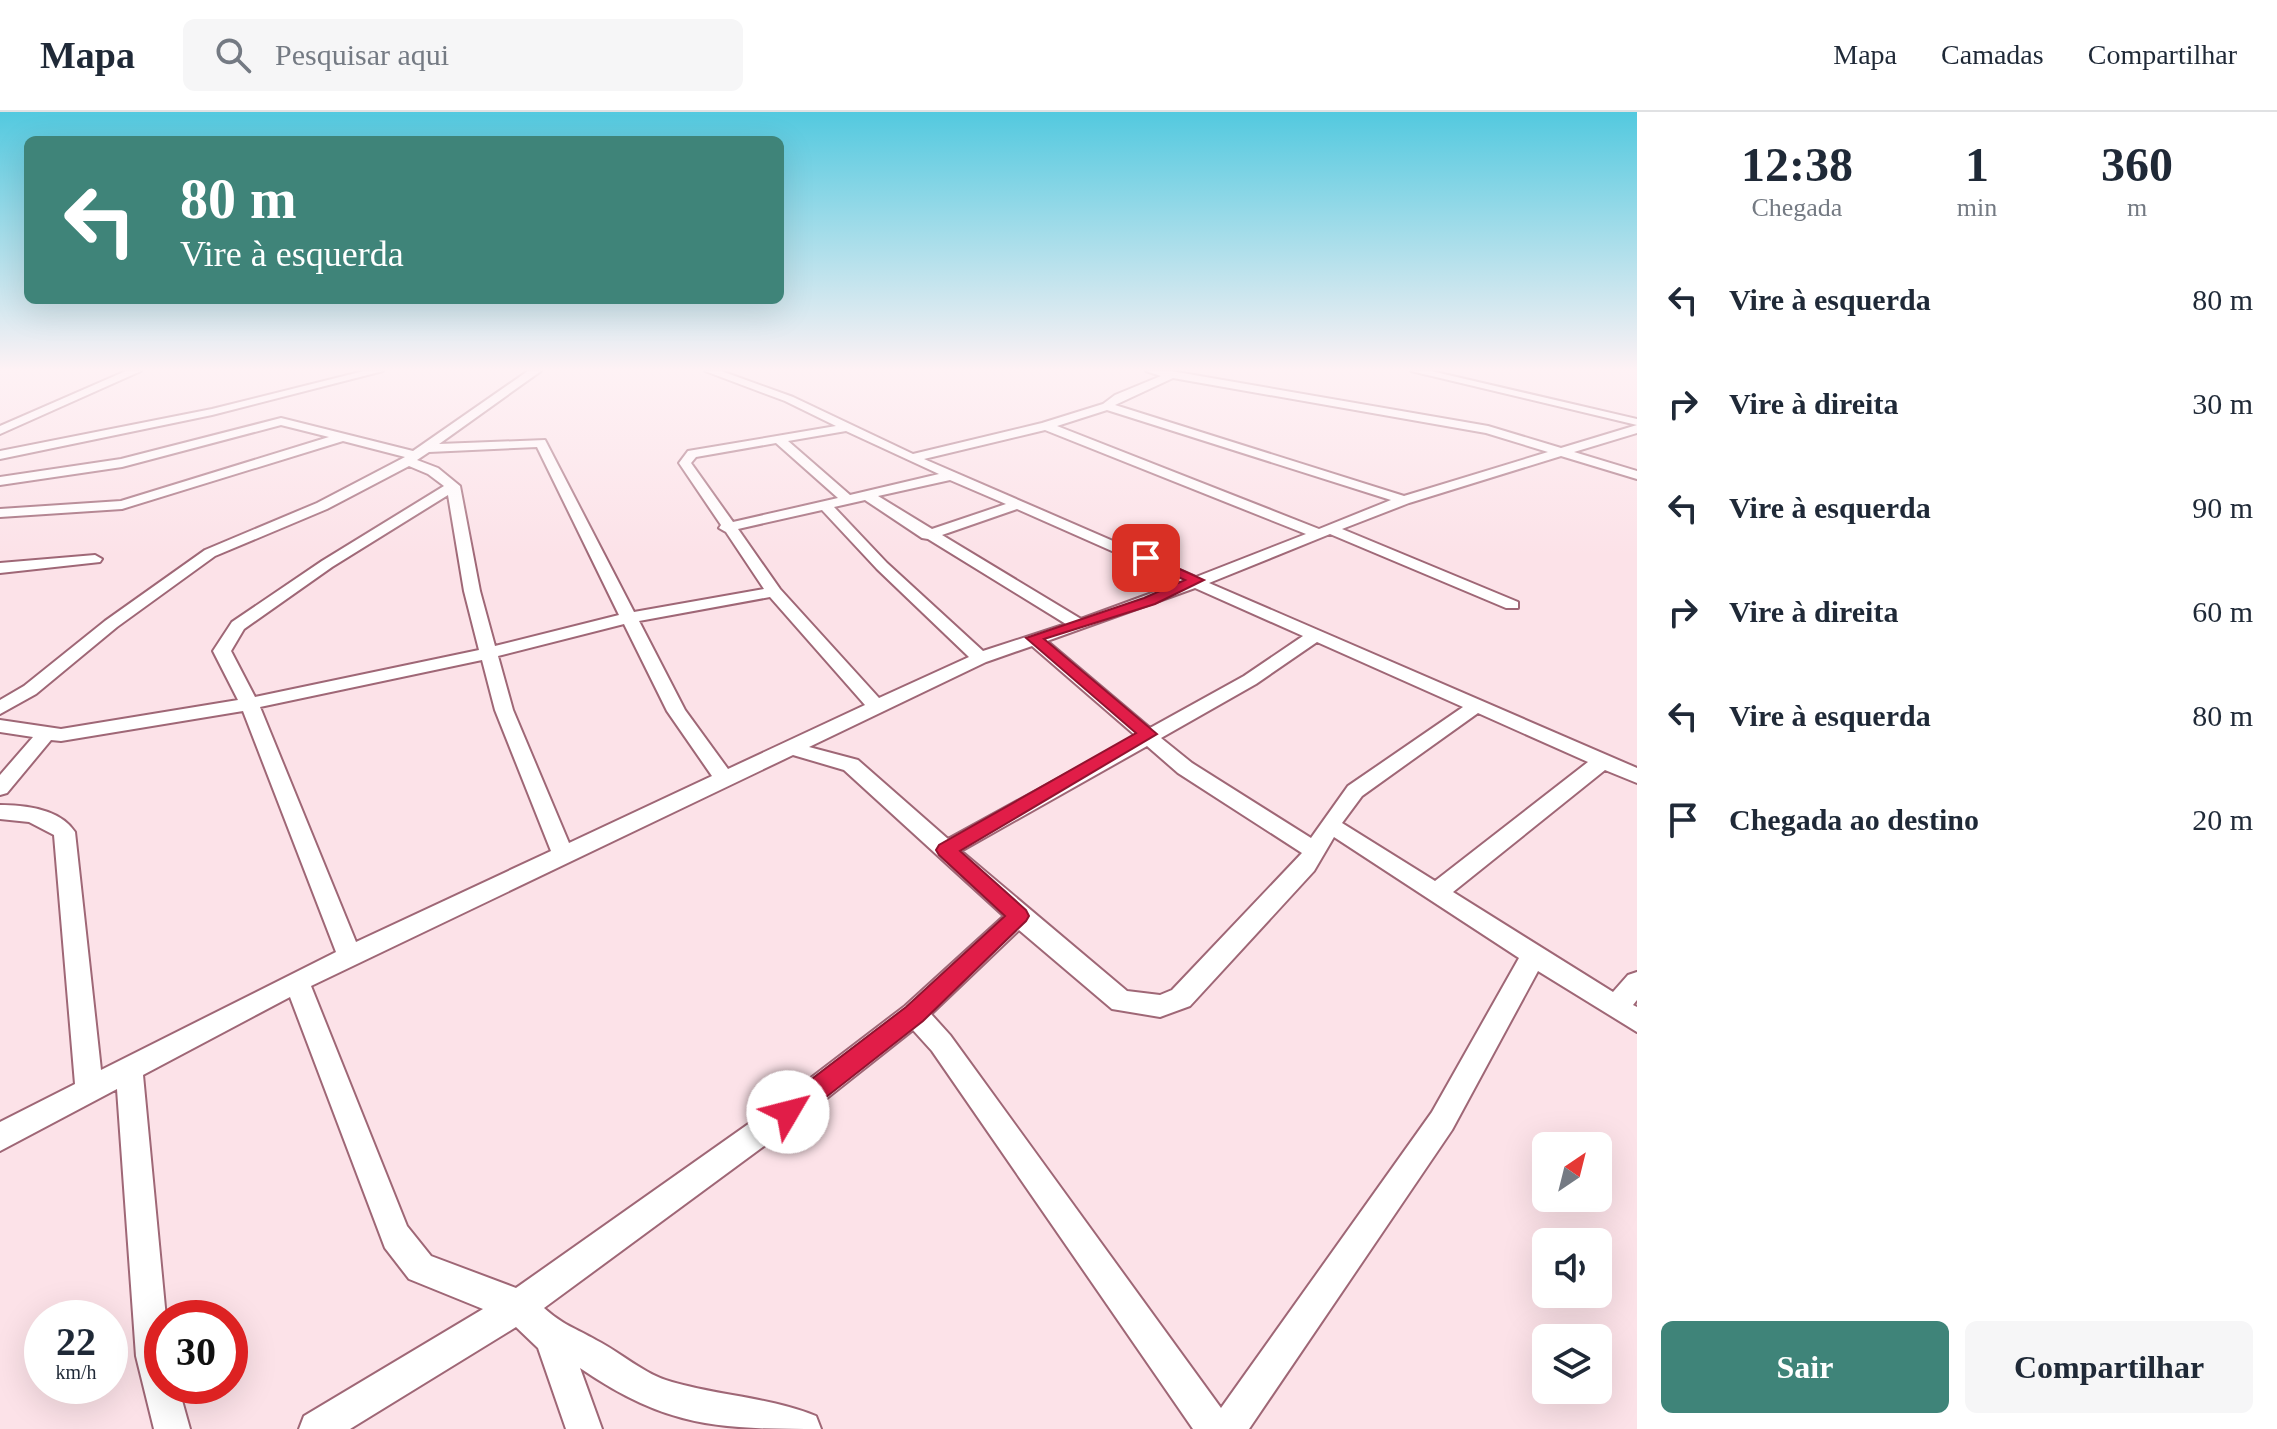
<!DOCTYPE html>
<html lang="pt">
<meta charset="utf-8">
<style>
body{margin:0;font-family:"Times New Roman",serif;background:#f6f6f7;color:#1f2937;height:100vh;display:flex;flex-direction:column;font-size:30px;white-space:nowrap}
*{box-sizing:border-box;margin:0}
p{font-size:26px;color:#747a83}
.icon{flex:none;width:44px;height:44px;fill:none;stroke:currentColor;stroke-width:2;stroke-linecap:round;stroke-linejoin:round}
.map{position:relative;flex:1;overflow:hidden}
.details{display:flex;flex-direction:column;background:#fff;width:640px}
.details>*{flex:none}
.hud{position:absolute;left:24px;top:24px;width:760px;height:168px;border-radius:12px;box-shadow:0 8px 32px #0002;background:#3f8479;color:#fff;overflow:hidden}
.needle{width:52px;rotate:35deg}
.fabs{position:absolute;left:1532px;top:1020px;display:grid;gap:16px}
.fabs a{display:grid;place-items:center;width:80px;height:80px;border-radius:12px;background:#fff;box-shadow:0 8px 32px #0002;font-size:40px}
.speed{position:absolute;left:24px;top:1188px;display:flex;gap:16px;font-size:40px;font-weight:700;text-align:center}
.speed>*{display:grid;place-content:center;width:104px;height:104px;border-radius:50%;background:#fff;box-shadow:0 8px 32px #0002;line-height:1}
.speed small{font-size:20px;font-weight:400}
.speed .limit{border:12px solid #d22;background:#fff;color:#111}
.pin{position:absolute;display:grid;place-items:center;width:68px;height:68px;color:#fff;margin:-34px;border-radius:16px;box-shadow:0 4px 12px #0006}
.me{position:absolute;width:88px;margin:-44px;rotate:53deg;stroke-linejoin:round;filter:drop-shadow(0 0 6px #0008)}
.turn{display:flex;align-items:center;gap:28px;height:168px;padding:0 24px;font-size:36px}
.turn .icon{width:104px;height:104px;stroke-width:2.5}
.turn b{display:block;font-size:56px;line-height:68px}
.eta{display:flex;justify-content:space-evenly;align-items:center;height:136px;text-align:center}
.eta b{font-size:48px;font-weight:800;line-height:56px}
.button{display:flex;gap:16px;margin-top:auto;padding:16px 24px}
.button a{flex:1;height:92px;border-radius:12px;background:#3f8479;color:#fff;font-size:32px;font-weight:800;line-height:92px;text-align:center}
.button a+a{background:#f6f6f7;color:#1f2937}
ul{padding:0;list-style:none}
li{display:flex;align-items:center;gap:24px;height:104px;padding:0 24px}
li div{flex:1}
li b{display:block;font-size:30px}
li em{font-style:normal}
header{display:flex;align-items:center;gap:48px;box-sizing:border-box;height:112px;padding:0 40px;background:#fff;border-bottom:2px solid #e0e1e3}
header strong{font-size:38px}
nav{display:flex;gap:44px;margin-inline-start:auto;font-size:28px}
.search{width:560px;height:72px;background:#f6f6f7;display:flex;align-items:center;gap:20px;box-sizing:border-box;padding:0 28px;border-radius:12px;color:#747a83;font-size:30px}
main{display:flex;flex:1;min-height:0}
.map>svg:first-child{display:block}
</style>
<header>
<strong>Mapa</strong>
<div class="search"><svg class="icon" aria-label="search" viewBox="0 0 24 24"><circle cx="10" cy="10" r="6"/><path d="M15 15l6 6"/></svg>Pesquisar aqui</div>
<nav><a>Mapa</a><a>Camadas</a><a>Compartilhar</a></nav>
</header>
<main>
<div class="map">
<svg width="1637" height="1317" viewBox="0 0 1637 1317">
<rect width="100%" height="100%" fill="#fce2e8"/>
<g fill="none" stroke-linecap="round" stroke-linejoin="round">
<g stroke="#9f6776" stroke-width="4">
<g id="street">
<path d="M 126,259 L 141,259 L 0,322 L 0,314 Z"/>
<path d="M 364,259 L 383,259 L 212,303 L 0,347 L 0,339 L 212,297 Z"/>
<path d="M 528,259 L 541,259 L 439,332 L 545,328 L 634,500 L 764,477 L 726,420 L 719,416 L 721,413 L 679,351 L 688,339 L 836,314 L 785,289 L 705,259 L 721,259 L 793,285 L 913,342 L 1042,311 L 1103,292 L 1115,283 L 1161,264 L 1146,259 L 1171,259 L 1488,314 L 1561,336 L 1637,313 L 1637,321 L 1574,340 L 1637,359 L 1637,367 L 1561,344 L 1409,391 L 1342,417 L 1518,490 L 1518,496 L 1506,496 L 1330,422 L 1209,471 L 1637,656 L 1637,671 L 1605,658 L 1453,780 L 1613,880 L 1628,863 L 1637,860 L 1637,888 L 1633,893 L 1637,895 L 1637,920 L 1538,859 L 1452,1018 L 1249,1317 L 1193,1317 L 932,939 L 913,918 L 798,1009 L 544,1196 C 563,1213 575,1216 596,1228 C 622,1241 643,1262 672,1270 C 720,1284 769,1285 816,1304 L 821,1317 C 718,1317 668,1316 580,1256 L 602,1317 L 566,1317 L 538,1236 L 516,1215 L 350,1317 L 299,1317 L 304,1304 L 483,1197 L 409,1167 L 385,1136 L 290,885 L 143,963 L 166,1206 L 162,1206 L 162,1274 L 178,1274 L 190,1317 L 154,1317 L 136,1244 L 117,977 L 0,1039 L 0,1010 L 75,972 L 54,723 L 29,710 L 0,707 L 0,693 C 25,693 60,697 75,720 L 101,958 L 336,840 L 243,599 L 61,629 L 51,628 L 7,681 L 0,683 L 0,663 L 33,625 L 0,620 L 0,608 L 61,617 L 238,588 L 213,539 L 232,510 L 322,449 L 444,374 L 428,362 L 409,354 L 327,397 L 215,444 L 117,515 L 36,582 L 0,602 L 0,588 L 24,574 L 105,509 L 205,438 L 317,391 L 405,345 L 343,329 L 122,397 L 0,405 L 0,397 L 121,389 L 329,325 L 281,313 L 122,355 L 0,373 L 0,365 L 121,347 L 281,306 L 413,339 ZM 1173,266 L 1486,321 L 1548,340 L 1404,384 L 1115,293 ZM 1107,298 L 1391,388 L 1319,417 L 1057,314 ZM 1045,318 L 1306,422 L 1196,465 L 924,347 ZM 846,319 L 939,362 L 850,383 L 788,329 ZM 776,331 L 838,386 L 733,410 L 691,351 L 696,345 ZM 537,335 L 619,503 L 495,534 L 480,479 L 460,374 L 438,356 L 417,348 L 429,340 ZM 950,368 L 1006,392 L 932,417 L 878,384 ZM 448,383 L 464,479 L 479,538 L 255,585 L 231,539 L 244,517 L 332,455 ZM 865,388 L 922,426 L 928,427 L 1066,512 L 983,539 L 887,451 L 834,395 ZM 1017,397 L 1182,470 L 1081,507 L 942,423 ZM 822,398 L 877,457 L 969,545 L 879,586 L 780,477 L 738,417 ZM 1195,476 L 1303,524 L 1244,564 L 1150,616 L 1047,529 ZM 770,485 L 865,593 L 728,657 L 685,598 L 639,509 ZM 624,512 L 667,599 L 712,664 L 569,731 L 513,598 L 498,544 ZM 1317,530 L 1463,595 L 1348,674 L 1311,726 L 1192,651 L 1161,626 L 1256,572 ZM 1032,534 L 1136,624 L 948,727 L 858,648 L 809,635 L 986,550 ZM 482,548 L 495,598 L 551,739 L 356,830 L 260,595 ZM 1478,601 L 1588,650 L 1435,769 L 1342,711 L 1362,684 ZM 1147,634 L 1178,661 L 1302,741 L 1172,878 L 1160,883 L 1127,879 L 961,739 ZM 793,643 L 844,658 L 1004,804 L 905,894 L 778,991 L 516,1176 L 431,1144 L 407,1114 L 311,874 ZM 1334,725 L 1519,846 L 1432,1000 L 1221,1296 L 950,923 L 931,902 L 1019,818 L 1112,897 L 1160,905 L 1190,894 L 1314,759 Z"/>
<path d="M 1411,259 L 1431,259 L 1637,307 L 1637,313 Z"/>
<path d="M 95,443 L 102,447 L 100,450 L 0,461 L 0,451 Z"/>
</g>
</g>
<use href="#street" fill="#fff" fill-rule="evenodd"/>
</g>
<linearGradient id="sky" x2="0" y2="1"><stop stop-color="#53c9df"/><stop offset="0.58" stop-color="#fef2f5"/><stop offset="1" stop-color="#fef2f5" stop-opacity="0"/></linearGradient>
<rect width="1637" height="444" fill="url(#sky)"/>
<path fill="#e11d48" stroke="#92132f" stroke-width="2" d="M 1141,444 L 1151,444 L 1204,468 L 1155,492 L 1044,527 L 1157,622 L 960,739 L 1026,798 L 1029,804 L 1026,809 L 923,909 L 797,1008 L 788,1012 L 779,1008 L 775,1000 L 779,992 L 906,895 L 1005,804 L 939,743 L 936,738 L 939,733 L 1136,621 L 1026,526 L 1144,486 L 1185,468 L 1141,449 Z"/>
</svg>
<div class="fabs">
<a><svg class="needle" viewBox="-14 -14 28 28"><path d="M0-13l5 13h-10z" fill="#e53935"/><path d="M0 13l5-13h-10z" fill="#747a83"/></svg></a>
<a><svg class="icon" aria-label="sound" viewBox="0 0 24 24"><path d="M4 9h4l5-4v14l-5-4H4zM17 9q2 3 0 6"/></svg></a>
<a><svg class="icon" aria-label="layers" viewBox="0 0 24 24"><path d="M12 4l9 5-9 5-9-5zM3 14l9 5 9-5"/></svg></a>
</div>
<div class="speed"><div>22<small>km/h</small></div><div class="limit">30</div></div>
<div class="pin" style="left:1146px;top:446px;background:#d93025"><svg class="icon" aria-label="arrive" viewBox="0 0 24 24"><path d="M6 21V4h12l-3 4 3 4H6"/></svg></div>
<svg class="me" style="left:788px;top:1000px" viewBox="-20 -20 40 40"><circle r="19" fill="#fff"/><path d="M0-13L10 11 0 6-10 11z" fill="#e11d48"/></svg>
<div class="hud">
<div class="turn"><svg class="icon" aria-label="left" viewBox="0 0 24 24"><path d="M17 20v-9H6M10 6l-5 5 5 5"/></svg><div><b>80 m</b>Vire à esquerda</div></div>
</div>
</div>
<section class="details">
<div class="eta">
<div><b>12:38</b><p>Chegada</p></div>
<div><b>1</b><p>min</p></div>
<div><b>360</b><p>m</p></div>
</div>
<ul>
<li><svg class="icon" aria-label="left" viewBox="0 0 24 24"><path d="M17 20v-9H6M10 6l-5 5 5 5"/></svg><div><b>Vire à esquerda</b></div><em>80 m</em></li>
<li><svg class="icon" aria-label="right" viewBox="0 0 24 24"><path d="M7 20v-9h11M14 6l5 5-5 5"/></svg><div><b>Vire à direita</b></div><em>30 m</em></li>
<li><svg class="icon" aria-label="left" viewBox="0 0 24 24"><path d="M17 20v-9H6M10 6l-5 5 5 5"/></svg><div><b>Vire à esquerda</b></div><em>90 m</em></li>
<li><svg class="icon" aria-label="right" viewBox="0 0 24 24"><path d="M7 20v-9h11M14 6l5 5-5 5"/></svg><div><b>Vire à direita</b></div><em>60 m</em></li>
<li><svg class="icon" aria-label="left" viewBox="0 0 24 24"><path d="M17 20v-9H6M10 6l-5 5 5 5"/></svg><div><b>Vire à esquerda</b></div><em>80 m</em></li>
<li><svg class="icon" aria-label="arrive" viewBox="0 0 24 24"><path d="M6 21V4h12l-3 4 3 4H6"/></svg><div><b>Chegada ao destino</b></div><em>20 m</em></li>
</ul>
<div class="button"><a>Sair</a><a>Compartilhar</a></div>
</section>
</main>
